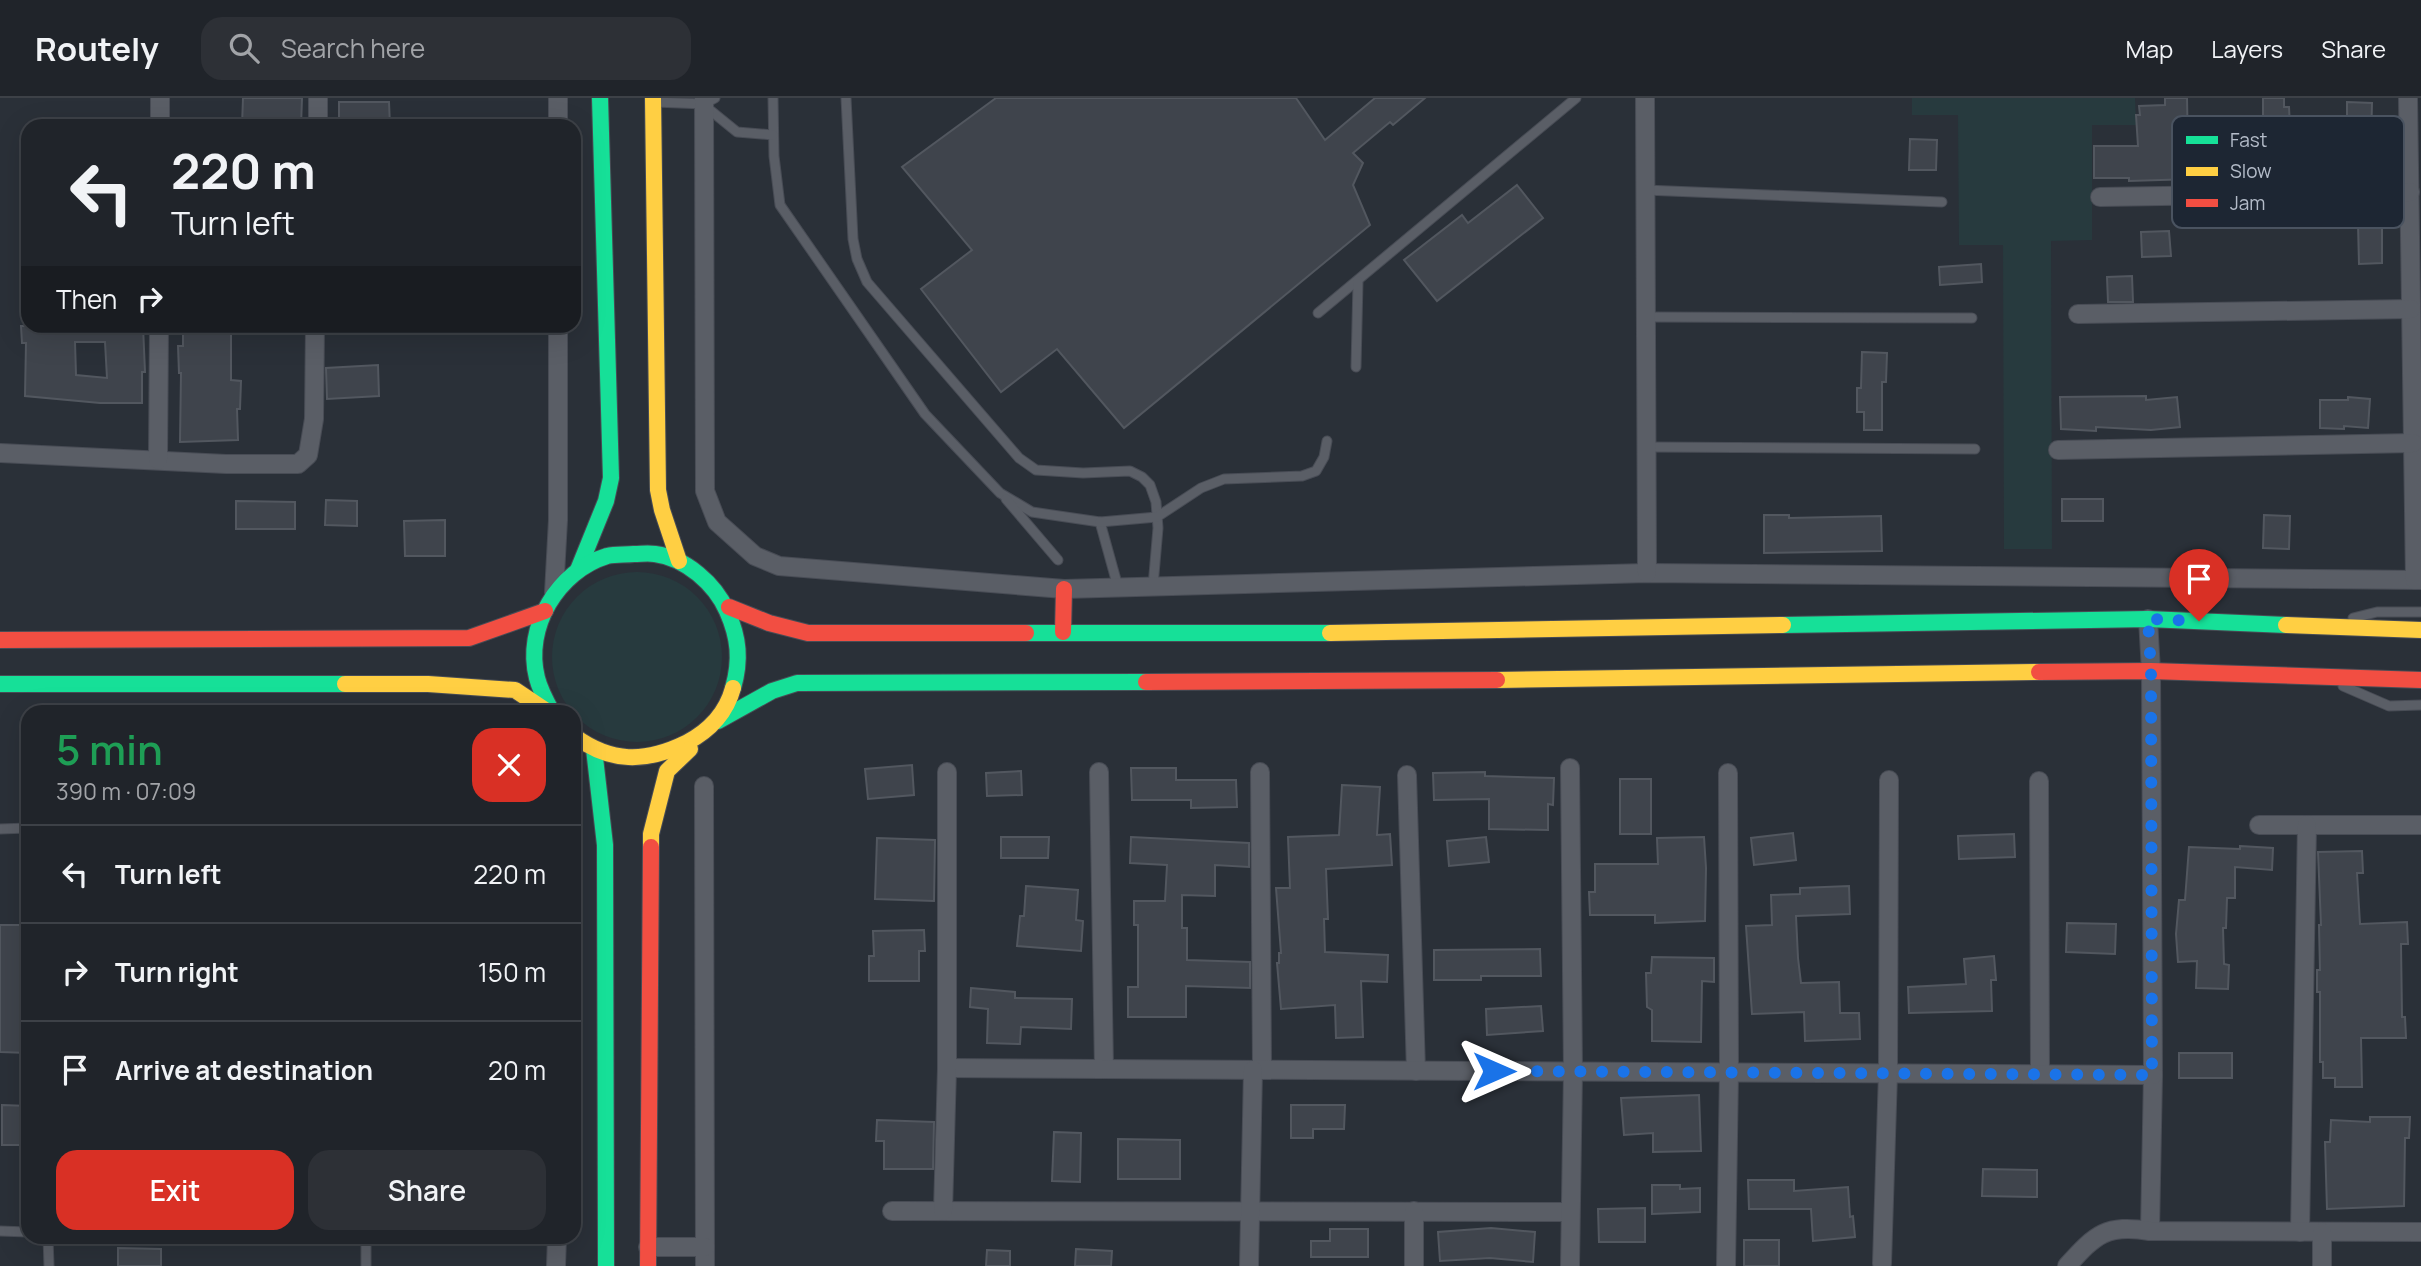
<!DOCTYPE html>
<meta charset="utf-8">
<style>
body{margin:0;font-family:Manrope,sans-serif;background:#2d3036;color:#f1f3f6;height:100vh;display:flex;flex-direction:column;font-size:26px;white-space:nowrap}
*{box-sizing:border-box;margin:0}
p{font-size:23px;color:#a2a4a8}
.icon{flex:none;width:38px;height:38px;fill:none;stroke:currentColor;stroke-width:2;stroke-linecap:round;stroke-linejoin:round}
.map{position:relative;flex:1;overflow:hidden}
.sheet{position:absolute;left:21px;top:607px;width:560px;height:539px;display:flex;flex-direction:column;background:#20242a;border-radius:21px;box-shadow:0 7px 28px #0002,0 0 0 2px #3d4147}
.sheet>*{flex:none}
.hud{position:absolute;left:21px;top:21px;width:560px;height:214px;border-radius:21px;box-shadow:0 7px 28px #0002,0 0 0 2px #3d4147;background:#20242a;color:#f1f3f6;overflow:hidden}
.pin{position:absolute;display:grid;place-items:center;width:60px;height:60px;color:#fff;margin:-72px -30px;border-radius:50% 50% 50% 0;rotate:-45deg;box-shadow:0 0 7px #0007}
.pin .icon{rotate:45deg}
.me{position:absolute;width:77px;margin:-38px;rotate:90deg;stroke-linejoin:round;filter:drop-shadow(0 0 5px #0008)}
.turn{display:flex;align-items:center;gap:24px;height:147px;padding:0 35px;font-size:32px}
.turn .icon{width:91px;height:91px;stroke-width:2.5}
.turn b{display:block;font-size:49px;line-height:60px}
.then{display:flex;align-items:center;height:66px;padding:0 35px;background:#0003;gap:14px;font-size:26px}
.round{display:grid;place-items:center;flex:none;width:74px;height:74px;border-radius:21px;background:#2d3036}
.overview{display:flex;align-items:center;justify-content:space-between;height:119px;padding:0 35px}
h1{font-size:42px;font-weight:600;line-height:52px;color:#1e9e55}
.action{display:flex;gap:14px;margin-top:auto;padding:14px 35px}
.action a{flex:1;height:80px;border-radius:21px;background:#d93025;color:#fff;font-size:28px;font-weight:600;line-height:80px;text-align:center}
.action a+a{background:#2d3036;color:#f1f3f6}
ul{padding:0;list-style:none}
li{display:flex;align-items:center;gap:21px;height:98px;padding:0 35px;border-top:2px solid #3d4147}
li div{flex:1}
li b{display:block;font-size:26px}
li em{font-style:normal}
header{display:flex;align-items:center;gap:42px;box-sizing:border-box;height:98px;padding:0 35px;background:#20242a;border-bottom:2px solid #3d4147}
header strong{font-size:33px}
nav{display:flex;gap:38px;margin-inline-start:auto;font-size:24px}
.search{width:490px;height:63px;background:#2d3036;display:flex;align-items:center;gap:18px;box-sizing:border-box;padding:0 24px;border-radius:21px;color:#a2a4a8;font-size:26px}
.map>svg:first-child{display:block}
</style>
<header>
<strong>Routely</strong>
<div class="search"><svg class="icon" aria-label="search" viewBox="0 0 24 24"><circle cx="10" cy="10" r="6"/><path d="M15 15l6 6"/></svg>Search here</div>
<nav><a>Map</a><a>Layers</a><a>Share</a></nav>
</header>
<div class="map">
<svg width="2421" height="1168" viewBox="0 0 2421 1168">
<rect width="100%" height="100%" fill="#2a3038"/>
<g fill="#273a3e">
<path d="M 1912,0 L 2135,0 L 2136,27 L 2092,27 L 2092,142 L 2051,143 L 2052,451 L 2004,451 L 2003,147 L 1959,147 L 1958,17 L 1912,17 Z"/>
<circle cx="637" cy="559" r="85"/>
</g>
<g fill="#3f444c" stroke="#52575f" stroke-width="2" fill-rule="evenodd">
<path d="M 243,0 L 302,0 L 301,28 L 242,28 Z"/>
<path d="M 996,0 L 1296,0 L 1325,42 L 1375,0 L 1425,0 L 1393,27 L 1390,24 L 1353,55 L 1363,65 L 1353,87 L 1370,127 L 1124,330 L 1057,251 L 1001,294 L 921,191 L 972,152 L 902,69 Z"/>
<path d="M 2165,0 L 2187,0 L 2188,51 L 2192,51 L 2193,81 L 2129,83 L 2129,80 L 2094,80 L 2094,48 L 2138,48 L 2136,17 L 2140,17 L 2139,8 L 2165,7 Z"/>
<path d="M 2263,0 L 2284,0 L 2284,9 L 2289,9 L 2290,30 L 2263,29 Z"/>
<path d="M 339,4 L 389,4 L 390,28 L 339,28 Z"/>
<path d="M 2347,4 L 2372,5 L 2371,44 L 2380,44 L 2381,83 L 2352,82 L 2353,37 L 2347,37 Z"/>
<path d="M 1910,41 L 1937,42 L 1936,72 L 1909,72 Z"/>
<path d="M 1517,87 L 1543,120 L 1437,203 L 1404,162 L 1462,117 L 1468,125 Z"/>
<path d="M 2382,125 L 2382,165 L 2359,166 L 2358,126 Z"/>
<path d="M 2169,133 L 2171,158 L 2142,159 L 2141,134 Z"/>
<path d="M 1981,166 L 1982,184 L 1940,187 L 1939,169 Z"/>
<path d="M 2132,178 L 2133,204 L 2108,204 L 2107,179 Z"/>
<path d="M 21,228 L 143,228 L 145,274 L 142,274 L 142,305 L 100,305 L 25,298 L 26,245 L 22,245 ZM 75,244 L 105,244 L 107,280 L 76,277 Z"/>
<path d="M 183,228 L 231,228 L 231,282 L 241,283 L 240,311 L 237,311 L 238,342 L 180,344 L 181,275 L 179,275 L 178,248 L 183,248 Z"/>
<path d="M 1862,254 L 1887,255 L 1886,284 L 1882,284 L 1882,332 L 1864,332 L 1864,314 L 1857,314 L 1857,290 L 1861,290 Z"/>
<path d="M 378,267 L 379,298 L 327,301 L 326,270 Z"/>
<path d="M 2146,298 L 2146,302 L 2177,299 L 2180,329 L 2151,332 L 2096,329 L 2096,333 L 2061,331 L 2060,299 Z"/>
<path d="M 2348,299 L 2370,301 L 2368,330 L 2344,328 L 2344,331 L 2320,330 L 2320,302 L 2348,302 Z"/>
<rect x="2062" y="401" width="41" height="22"/>
<path d="M 326,402 L 357,403 L 357,428 L 325,427 Z"/>
<path d="M 236,403 L 295,404 L 295,431 L 236,431 Z"/>
<path d="M 1764,417 L 1789,417 L 1789,420 L 1881,418 L 1882,453 L 1764,455 Z"/>
<path d="M 2264,417 L 2290,418 L 2289,451 L 2263,450 Z"/>
<path d="M 445,422 L 445,458 L 405,458 L 404,423 Z"/>
<path d="M 912,667 L 914,697 L 868,701 L 865,671 Z"/>
<path d="M 1131,670 L 1176,670 L 1176,682 L 1236,682 L 1237,709 L 1191,710 L 1191,702 L 1132,702 Z"/>
<path d="M 1021,673 L 1022,697 L 987,698 L 986,675 Z"/>
<path d="M 1485,674 L 1485,678 L 1554,680 L 1553,707 L 1548,706 L 1548,732 L 1489,731 L 1489,701 L 1434,702 L 1433,675 Z"/>
<rect x="1620" y="681" width="31" height="55"/>
<path d="M 1342,687 L 1380,689 L 1377,737 L 1390,736 L 1392,767 L 1326,771 L 1328,821 L 1324,821 L 1325,854 L 1388,857 L 1387,884 L 1361,883 L 1363,939 L 1336,940 L 1335,907 L 1281,911 L 1277,865 L 1279,865 L 1279,855 L 1281,855 L 1276,790 L 1290,790 L 1288,739 L 1339,737 Z"/>
<path d="M 1793,735 L 1796,762 L 1754,767 L 1751,740 Z"/>
<path d="M 2014,736 L 2015,759 L 1959,761 L 1958,738 Z"/>
<path d="M 1001,739 L 1049,739 L 1048,760 L 1001,760 Z"/>
<path d="M 1131,739 L 1249,745 L 1249,769 L 1215,767 L 1215,798 L 1182,797 L 1182,830 L 1187,830 L 1187,862 L 1250,864 L 1250,890 L 1186,888 L 1186,919 L 1128,919 L 1128,889 L 1138,889 L 1138,827 L 1134,827 L 1134,803 L 1165,803 L 1167,767 L 1130,765 Z"/>
<path d="M 1486,739 L 1489,764 L 1449,768 L 1447,743 Z"/>
<path d="M 1704,739 L 1706,770 L 1705,823 L 1655,825 L 1655,817 L 1590,817 L 1589,794 L 1595,794 L 1595,766 L 1658,766 L 1657,740 Z"/>
<path d="M 877,740 L 935,742 L 934,803 L 875,801 Z"/>
<path d="M 2240,748 L 2273,750 L 2272,772 L 2235,769 L 2235,800 L 2227,800 L 2226,830 L 2223,830 L 2224,866 L 2229,867 L 2228,891 L 2196,890 L 2197,863 L 2178,864 L 2176,836 L 2179,802 L 2185,802 L 2189,749 L 2240,751 Z"/>
<path d="M 2362,753 L 2363,775 L 2357,775 L 2360,826 L 2407,824 L 2408,846 L 2401,846 L 2402,919 L 2405,919 L 2406,940 L 2361,940 L 2362,989 L 2335,989 L 2335,980 L 2323,980 L 2323,964 L 2320,964 L 2320,894 L 2317,894 L 2317,872 L 2320,872 L 2319,827 L 2321,827 L 2318,754 Z"/>
<path d="M 1026,788 L 1078,792 L 1076,822 L 1083,823 L 1081,853 L 1017,848 L 1020,818 L 1024,818 Z"/>
<path d="M 1849,788 L 1850,816 L 1796,818 L 1798,860 L 1801,885 L 1839,884 L 1840,915 L 1859,915 L 1860,941 L 1805,943 L 1804,914 L 1752,916 L 1746,828 L 1772,827 L 1771,797 L 1800,796 L 1800,790 Z"/>
<path d="M 2067,825 L 2116,826 L 2115,856 L 2066,854 Z"/>
<path d="M 0,827 L 28,827 L 28,955 L 0,954 Z"/>
<path d="M 924,832 L 925,853 L 919,853 L 919,883 L 869,883 L 869,858 L 874,858 L 873,833 Z"/>
<path d="M 1540,851 L 1541,878 L 1481,878 L 1481,882 L 1434,882 L 1434,852 Z"/>
<path d="M 1994,858 L 1996,882 L 1991,882 L 1992,913 L 1909,915 L 1908,889 L 1966,886 L 1964,861 Z"/>
<path d="M 1652,859 L 1714,860 L 1714,884 L 1702,883 L 1701,944 L 1652,943 L 1652,912 L 1647,909 L 1646,875 L 1651,875 Z"/>
<path d="M 971,890 L 1015,894 L 1015,900 L 1072,901 L 1071,931 L 1021,929 L 1020,946 L 987,945 L 988,911 L 970,909 Z"/>
<path d="M 1541,908 L 1543,933 L 1487,937 L 1486,911 Z"/>
<rect x="2179" y="955" width="53" height="25"/>
<path d="M 1699,997 L 1701,1053 L 1653,1054 L 1653,1035 L 1624,1037 L 1621,1000 Z"/>
<path d="M 2,1007 L 28,1008 L 28,1047 L 2,1047 Z"/>
<path d="M 1291,1007 L 1345,1007 L 1344,1031 L 1313,1031 L 1313,1040 L 1291,1040 Z"/>
<path d="M 2370,1019 L 2410,1019 L 2409,1040 L 2405,1040 L 2404,1108 L 2327,1111 L 2325,1044 L 2330,1044 L 2331,1022 L 2370,1024 Z"/>
<path d="M 877,1022 L 934,1024 L 933,1071 L 884,1071 L 884,1043 L 876,1043 Z"/>
<path d="M 1054,1034 L 1081,1035 L 1080,1084 L 1052,1083 Z"/>
<path d="M 1118,1041 L 1180,1042 L 1180,1081 L 1118,1081 Z"/>
<path d="M 1983,1071 L 2037,1072 L 2037,1099 L 1982,1098 Z"/>
<path d="M 1748,1082 L 1794,1082 L 1794,1093 L 1848,1089 L 1850,1119 L 1853,1118 L 1855,1139 L 1813,1143 L 1811,1111 L 1749,1111 Z"/>
<path d="M 1652,1087 L 1680,1087 L 1680,1091 L 1700,1090 L 1700,1114 L 1652,1116 Z"/>
<path d="M 1645,1110 L 1645,1144 L 1599,1144 L 1598,1111 Z"/>
<path d="M 1491,1130 L 1535,1134 L 1533,1164 L 1490,1160 L 1440,1163 L 1438,1134 Z"/>
<path d="M 1330,1131 L 1368,1131 L 1368,1159 L 1311,1159 L 1311,1143 L 1330,1143 Z"/>
<rect x="1744" y="1142" width="35" height="26"/>
<path d="M 118,1150 L 161,1151 L 161,1168 L 118,1168 Z"/>
<path d="M 1076,1151 L 1112,1153 L 1111,1168 L 1075,1168 Z"/>
<path d="M 987,1152 L 1010,1153 L 1010,1168 L 986,1168 Z"/>
</g>
<g fill="none" stroke-linecap="round" stroke-linejoin="round">
<g stroke="#484c55" stroke-width="11">
<g id="lane">
<path d="M 773,0 L 774,58 L 780,107 L 925,316 L 1000,395 L 1032,414 L 1100,424 L 1118,489"/>
<path d="M 846,0 L 853,141 L 857,161 L 867,184 L 1019,360 L 1036,372 L 1083,375 L 1130,373 L 1142,379 L 1150,387 L 1156,404 L 1158,430 L 1153,488"/>
<path d="M 655,4 L 704,6 L 715,0"/>
<path d="M 705,8 L 737,34 L 773,37"/>
<path d="M 1645,92 L 1942,104"/>
<path d="M 1318,215 L 1576,0"/>
<path d="M 1646,219 L 1972,220"/>
<path d="M 1356,269 L 1358,183"/>
<path d="M 1647,349 L 1975,351"/>
<path d="M 1006,401 L 1058,462"/>
<path d="M 1100,424 L 1157,419 L 1201,390 L 1224,381 L 1302,378 L 1316,373 L 1324,359 L 1327,343"/>
<path d="M 2353,520 L 2377,514 L 2421,514"/>
<path d="M 2343,588 L 2389,608 L 2421,607"/>
<path d="M 0,731 L 28,730"/>
<path d="M 0,1133 L 28,1134"/>
<path d="M 48,1139 L 49,1168"/>
<path d="M 366,1139 L 366,1168"/>
<path d="M 392,1139 L 557,1142"/>
</g>
</g>
<g stroke="#484c55" stroke-width="20">
<g id="street">
<path d="M 704,0 L 705,393 L 717,424 L 755,458 L 779,468 L 1064,491 L 1647,475 L 2421,482"/>
<path d="M 1645,0 L 1647,475"/>
<path d="M 2408,0 L 2415,482"/>
<path d="M 160,28 L 160,0"/>
<path d="M 318,28 L 318,0"/>
<path d="M 558,28 L 558,0"/>
<path d="M 2100,99 L 2410,94"/>
<path d="M 2078,216 L 2411,211"/>
<path d="M 2058,352 L 2413,345"/>
<path d="M 0,355 L 226,366 L 298,366 L 308,357 L 314,321 L 315,228"/>
<path d="M 158,362 L 159,228"/>
<path d="M 554,495 L 558,422 L 558,228"/>
<path d="M 2148,521 L 2151,573 L 2153,977 L 2150,1133"/>
<path d="M 1099,674 L 1104,971"/>
<path d="M 1260,674 L 1262,972"/>
<path d="M 1407,677 L 1416,973"/>
<path d="M 2039,683 L 2040,976"/>
<path d="M 704,688 L 705,1168"/>
<path d="M 2259,727 L 2421,727"/>
<path d="M 947,970 L 2153,977"/>
<path d="M 892,1113 L 1570,1114"/>
<path d="M 943,1113 L 947,970 L 947,674"/>
<path d="M 1414,1113 L 1414,1168"/>
<path d="M 2300,1134 L 2307,727"/>
<path d="M 648,1149 L 705,1149"/>
<path d="M 1882,1165 L 1888,975 L 1889,682"/>
<path d="M 556,1168 L 557,1139"/>
<path d="M 1249,1168 L 1253,972"/>
<path d="M 1570,1168 L 1573,974 L 1570,670"/>
<path d="M 1726,1168 L 1729,974 L 1728,675"/>
<path d="M 2067,1168 C 2096,1136 2106,1126 2150,1133 L 2421,1134"/>
<path d="M 2322,1168 L 2322,1134"/>
</g>
</g>
<g stroke="#484c55" stroke-width="18">
<g id="fast">
<path d="M 578,472 L 606,403 L 611,380 L 600,0"/>
<path d="M 1783,527 L 2148,521 L 2286,527"/>
<path d="M 1026,535 L 1330,535"/>
<path d="M 0,586 L 345,586"/>
<path d="M 552,614 C 546,603 540,592 537,580 C 524,529 558,473 607,458 C 616,456 625,457 634,456 C 641,456 648,455 655,456 C 686,460 715,486 727,513 C 739,540 741,562 733,590"/>
<path d="M 718,623 L 772,593 L 797,585 L 1146,584"/>
<path d="M 594,651 L 605,747 L 606,1168"/>
</g>
</g>
<g stroke="#484c55" stroke-width="18">
<g id="slow">
<path d="M 653,0 L 658,392 L 662,412 L 679,463"/>
<path d="M 2286,527 L 2421,532"/>
<path d="M 1330,535 L 1783,527"/>
<path d="M 1497,582 L 2039,574"/>
<path d="M 345,586 L 428,586 L 515,592 L 548,614"/>
<path d="M 574,638 C 611,665 645,665 686,645 C 709,633 726,616 733,590"/>
<path d="M 651,749 L 651,736 L 667,673 L 690,651"/>
</g>
</g>
<g stroke="#484c55" stroke-width="18">
<g id="jam">
<path d="M 729,509 L 769,525 L 808,535 L 1026,535"/>
<path d="M 1063,534 L 1064,491"/>
<path d="M 0,542 L 469,540 L 545,513"/>
<path d="M 2039,574 L 2151,573 L 2421,582"/>
<path d="M 1146,584 L 1497,582"/>
<path d="M 648,1168 L 651,749"/>
</g>
</g>
<use href="#lane" stroke="#5a5e66" stroke-width="9"/>
<use href="#street" stroke="#5a5e66" stroke-width="18"/>
<use href="#fast" stroke="#16e098" stroke-width="16"/>
<use href="#slow" stroke="#ffcf43" stroke-width="16"/>
<use href="#jam" stroke="#f24e42" stroke-width="16"/>
</g>
<g fill="none" stroke-linecap="round" stroke-linejoin="round">
<path stroke="#1a73e8" stroke-width="12" stroke-dasharray="0 21.6" d="M 1494,973 L 2152,977 L 2151,573 L 2148,521 L 2199,523"/>
</g>
<rect x="2172" y="18" width="232" height="112" rx="10" fill="#1d2633" stroke="#4a5360" stroke-width="2"/>
<rect x="2186" y="38" width="32" height="8" fill="#16e098"/>
<rect x="2186" y="69" width="32" height="9" fill="#ffcf43"/>
<rect x="2186" y="101" width="32" height="8" fill="#f24e42"/>
<g font-size="19" fill="#b4bcc9">
<text x="2230" y="49">Fast</text>
<text x="2230" y="80">Slow</text>
<text x="2230" y="112">Jam</text>
</g>
</svg>
<div class="pin" style="left:2199px;top:523px;background:#d93025"><svg class="icon" aria-label="arrive" viewBox="0 0 24 24"><path d="M6 21V4h12l-3 4 3 4H6"/></svg></div>
<svg class="me" style="left:1494px;top:973px" viewBox="-20 -20 40 40"><path d="M0-17L14 15 0 8-14 15z" fill="#1a73e8" stroke="#fff" stroke-width="4"/></svg>
<div class="hud">
<div class="turn"><svg class="icon" aria-label="left" viewBox="0 0 24 24"><path d="M17 20v-9H6M10 6l-5 5 5 5"/></svg><div><b>220 m</b>Turn left</div></div>
<div class="then">Then<svg class="icon" aria-label="right" viewBox="0 0 24 24"><path d="M7 20v-9h11M14 6l5 5-5 5"/></svg></div>
</div>
<section class="sheet">
<div class="overview"><div><h1>5 min</h1><p>390 m · 07:09</p></div><a class="round" style="background:#d93025;color:#fff"><svg class="icon" aria-label="close" viewBox="0 0 24 24"><path d="M6 6l12 12M18 6L6 18"/></svg></a></div>
<ul>
<li><svg class="icon" aria-label="left" viewBox="0 0 24 24"><path d="M17 20v-9H6M10 6l-5 5 5 5"/></svg><div><b>Turn left</b></div><em>220 m</em></li>
<li><svg class="icon" aria-label="right" viewBox="0 0 24 24"><path d="M7 20v-9h11M14 6l5 5-5 5"/></svg><div><b>Turn right</b></div><em>150 m</em></li>
<li><svg class="icon" aria-label="arrive" viewBox="0 0 24 24"><path d="M6 21V4h12l-3 4 3 4H6"/></svg><div><b>Arrive at destination</b></div><em>20 m</em></li>
</ul>
<div class="action"><a>Exit</a><a>Share</a></div>
</section>
</div>
